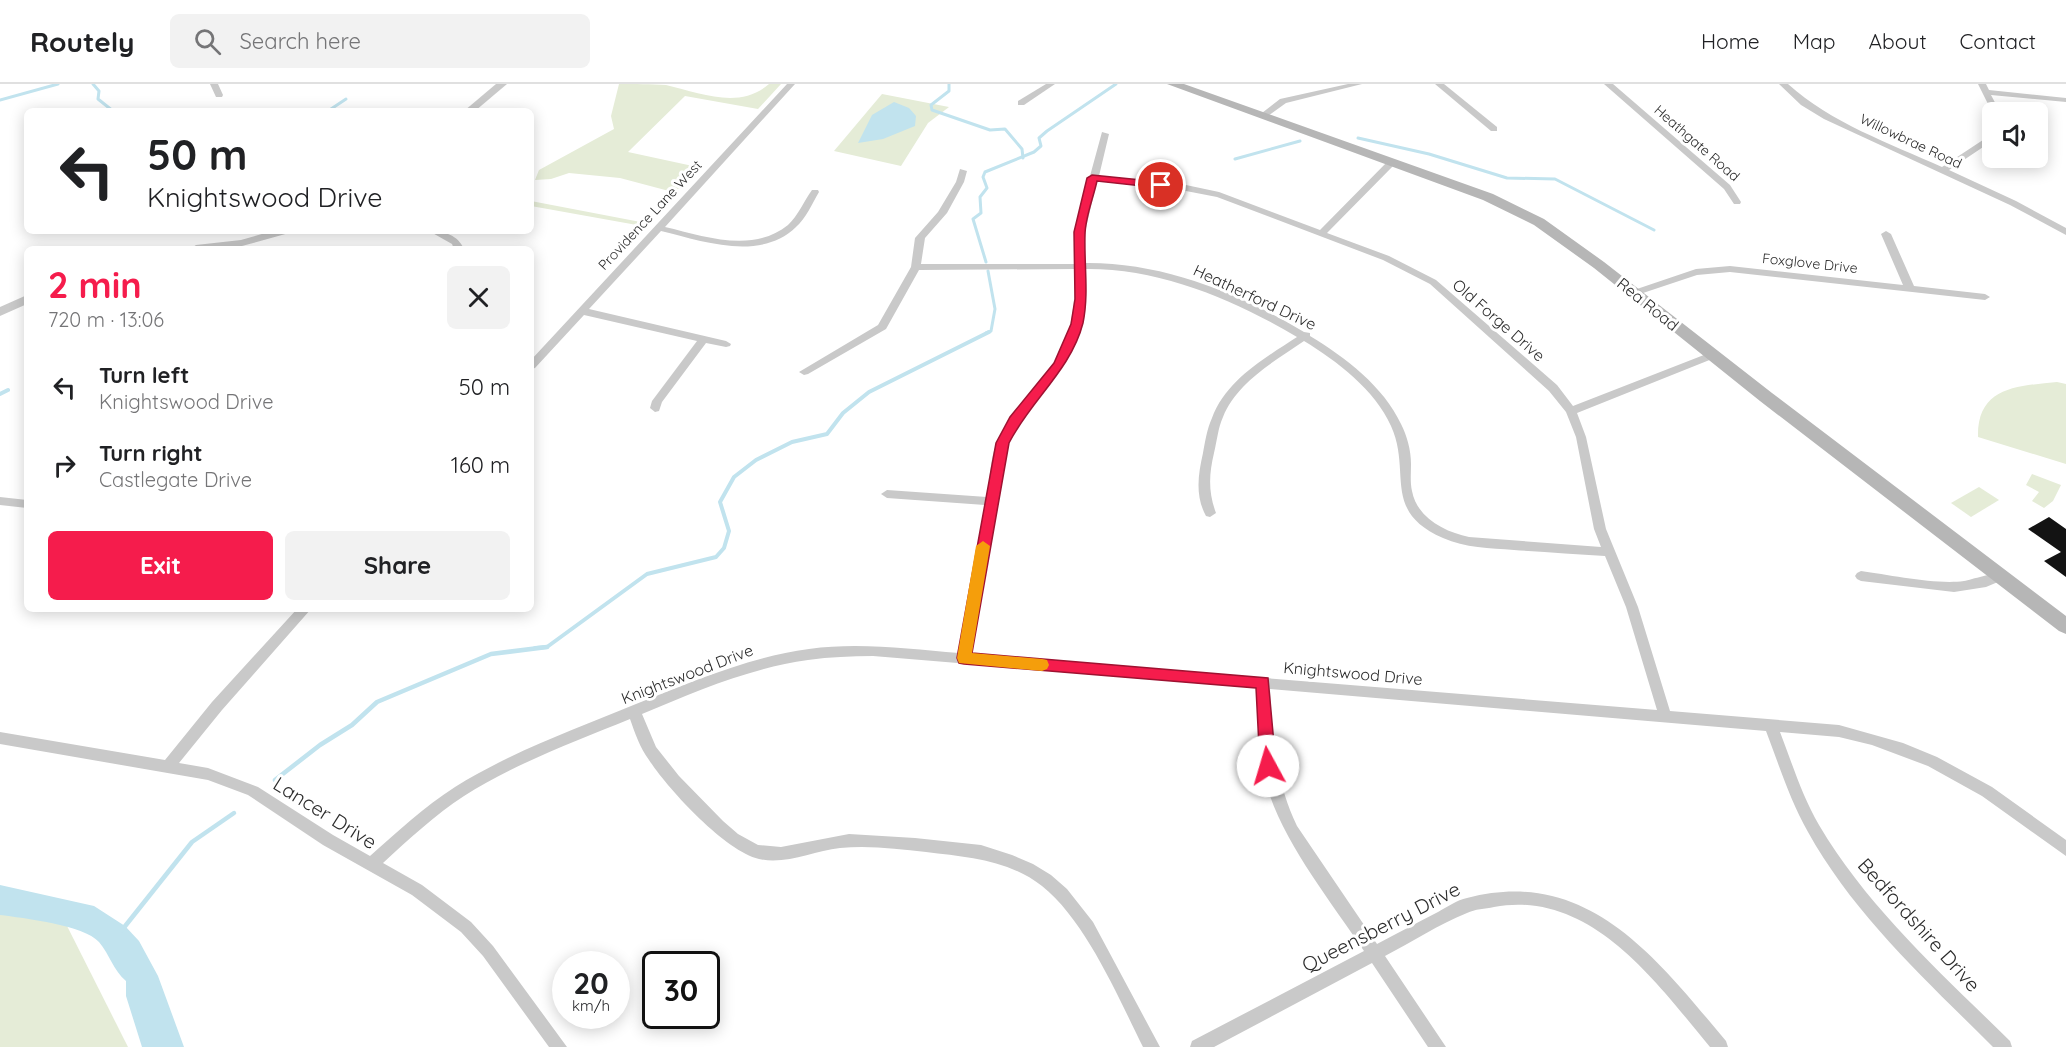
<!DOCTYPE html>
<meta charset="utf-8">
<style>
body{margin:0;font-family:Quicksand,sans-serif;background:#f2f2f2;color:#202124;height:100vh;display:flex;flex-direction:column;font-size:22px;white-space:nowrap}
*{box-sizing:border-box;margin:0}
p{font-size:20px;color:#757577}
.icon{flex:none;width:33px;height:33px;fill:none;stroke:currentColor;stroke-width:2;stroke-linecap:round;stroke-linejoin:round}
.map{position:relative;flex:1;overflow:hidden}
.side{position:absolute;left:24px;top:162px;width:510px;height:366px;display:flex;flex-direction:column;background:#fff;border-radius:9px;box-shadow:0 3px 15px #0003}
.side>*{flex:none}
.guide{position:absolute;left:24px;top:24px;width:510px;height:126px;border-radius:9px;box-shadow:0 3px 15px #0003;background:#fff;color:#202124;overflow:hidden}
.tools{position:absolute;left:1982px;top:18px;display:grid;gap:12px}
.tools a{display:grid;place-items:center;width:66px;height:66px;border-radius:9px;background:#fff;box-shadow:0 3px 15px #0003;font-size:30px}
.speed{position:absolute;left:552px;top:867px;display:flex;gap:12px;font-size:30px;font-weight:700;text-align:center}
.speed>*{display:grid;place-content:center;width:78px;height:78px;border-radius:50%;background:#fff;box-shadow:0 3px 15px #0003;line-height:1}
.speed small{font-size:15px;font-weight:400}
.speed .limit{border:3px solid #111;border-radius:9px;background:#fff;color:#111}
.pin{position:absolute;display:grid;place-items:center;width:51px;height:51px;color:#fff;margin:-26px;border:3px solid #fff;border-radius:50%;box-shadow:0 2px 6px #0007}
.me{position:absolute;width:66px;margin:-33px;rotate:354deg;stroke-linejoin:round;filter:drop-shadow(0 0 4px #0008)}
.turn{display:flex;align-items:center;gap:21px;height:126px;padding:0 24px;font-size:27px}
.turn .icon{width:78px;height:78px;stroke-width:2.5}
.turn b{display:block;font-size:42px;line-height:51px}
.round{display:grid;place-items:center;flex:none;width:63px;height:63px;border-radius:9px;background:#f2f2f2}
.headline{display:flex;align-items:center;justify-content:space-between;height:102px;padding:0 24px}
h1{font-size:36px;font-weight:700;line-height:45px;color:#f51c4c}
.primary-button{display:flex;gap:12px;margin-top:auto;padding:12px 24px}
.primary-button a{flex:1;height:69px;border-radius:9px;background:#f51c4c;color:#fff;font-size:24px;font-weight:700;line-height:69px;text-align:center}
.primary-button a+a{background:#f2f2f2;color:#202124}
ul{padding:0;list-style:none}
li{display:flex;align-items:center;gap:18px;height:78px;padding:0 24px}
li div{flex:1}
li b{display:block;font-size:22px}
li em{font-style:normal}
header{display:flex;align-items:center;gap:36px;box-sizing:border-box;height:84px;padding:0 30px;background:#fff;border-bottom:2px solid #e0e0e0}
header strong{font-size:28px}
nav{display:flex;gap:33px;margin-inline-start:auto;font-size:21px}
.search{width:420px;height:54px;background:#f2f2f2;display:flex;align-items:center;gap:15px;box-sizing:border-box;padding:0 21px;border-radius:9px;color:#757577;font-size:22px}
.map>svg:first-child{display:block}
</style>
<header>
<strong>Routely</strong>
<div class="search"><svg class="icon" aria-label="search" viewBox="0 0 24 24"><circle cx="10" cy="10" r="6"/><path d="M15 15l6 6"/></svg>Search here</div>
<nav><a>Home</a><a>Map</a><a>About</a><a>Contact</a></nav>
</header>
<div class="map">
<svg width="2066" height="963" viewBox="0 0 2066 963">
<rect width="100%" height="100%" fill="#fff"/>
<g fill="#e5ecd7">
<path d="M 619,0 C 634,0 652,0 666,1 C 700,9 740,26 769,0 L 781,0 L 758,25 L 685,12 L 628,68 L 702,84 L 685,103 L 669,107 L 620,94 L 569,89 L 551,95 L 535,96 L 539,86 L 614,45 L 611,32 Z"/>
<path d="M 882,10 L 949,23 L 928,39 L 901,82 L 834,67 Z"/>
<path d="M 531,117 L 651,140 L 648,143 L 531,122 Z"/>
<path d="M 2057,298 L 2066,300 L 2066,380 L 1978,353 C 1977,303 2017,302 2057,298 Z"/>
<path d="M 2032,390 L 2061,401 L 2053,417 L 2044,424 L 2032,417 L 2039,408 L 2026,401 Z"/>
<path d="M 1979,403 L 1999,416 L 1971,433 L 1951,419 Z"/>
<path d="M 0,826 L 61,830 L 128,963 L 0,963 Z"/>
</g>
<g fill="#c1e3ee">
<path d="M 894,18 L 909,24 L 916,32 L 915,42 L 883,55 L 858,59 L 872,31 Z"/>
<path d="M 0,801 L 94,822 L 125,842 L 139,857 L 158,892 L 184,963 L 142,963 L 126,912 L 126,897 C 113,886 110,871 99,858 C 84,841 23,834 0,831 Z"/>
</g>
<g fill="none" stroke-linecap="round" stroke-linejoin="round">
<g stroke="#c1e3ee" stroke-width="3">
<path d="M 93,0 L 99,7 L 98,15 L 113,27"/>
<path d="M 949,0 L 949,7 L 931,21 L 932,26 L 990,46 L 1005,45 L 1022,65 L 1023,74"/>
<path d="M 0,16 L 58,0"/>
<path d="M 328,27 L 346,15"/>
<path d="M 1358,54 L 1429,70 L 1507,94 L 1555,95 L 1654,146"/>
<path d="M 1235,75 L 1300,57"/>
<path d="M 986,178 L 973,135 L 981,129 L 980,113 L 987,104 L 983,93 L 985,88 L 1034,68 L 1041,62 L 1039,54 L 1047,47 L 1116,0"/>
<path d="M 986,249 L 991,247 L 995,225 L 988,187"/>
</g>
<g stroke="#c1e3ee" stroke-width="4">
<path d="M 0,310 L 8,306"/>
<path d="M 535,564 L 547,563 L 647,490 L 716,473 L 724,464 L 729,447 L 720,418 L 734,393 L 756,376 L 792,358 L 827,350 L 843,329 L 869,308 L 989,248"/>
</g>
<g stroke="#c1e3ee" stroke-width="4.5">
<path d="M 275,696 L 320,661 L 352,641 L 377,618 L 491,570 L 547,563"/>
<path d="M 122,846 L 192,758 L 234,729"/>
</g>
</g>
<path fill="#131313" d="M 2049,433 L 2066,445 L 2066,493 L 2044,477 L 2061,468 L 2028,445 Z"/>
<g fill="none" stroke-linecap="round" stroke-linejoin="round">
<g fill="#c9c9c9" fill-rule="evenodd">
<path d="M 210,0 L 218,0 L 223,11 L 222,13 L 216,13 Z"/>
<path d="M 787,0 L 795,0 L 665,143 C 704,152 752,170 788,141 C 798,132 804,117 812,106 L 818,106 L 819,108 C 812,120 806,134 796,143 C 760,178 702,157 661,147 L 589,225 L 726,257 L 731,260 L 730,262 L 726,263 L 706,259 L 662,318 L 659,327 L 655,328 L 650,324 L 652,317 L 697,257 L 584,231 L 535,284 L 531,285 L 531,276 Z"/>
<path d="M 1046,0 L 1055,0 L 1024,21 L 1018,21 L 1018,17 Z"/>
<path d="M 1348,0 L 1362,0 L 1286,19 L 1265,34 L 1258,32 L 1280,15 Z"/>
<path d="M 1435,0 L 1444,0 L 1497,43 L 1497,47 L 1491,47 Z"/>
<path d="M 1604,0 L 1613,0 L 1730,101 L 1741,118 L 1740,120 L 1734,120 L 1724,105 Z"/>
<path d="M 1779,0 L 1788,0 C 1831,39 1889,59 1942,83 L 1992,50 L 1992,57 L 1949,86 L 2016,117 L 2066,144 L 2066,151 L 2010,121 L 1824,35 L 1801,21 Z"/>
<path d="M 1978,0 L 1986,0 L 1989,6 L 2066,14 L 2066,18 L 1991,11 L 2000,28 L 1992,28 Z"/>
<path d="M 1102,48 L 1109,50 L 1099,92 L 1186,101 L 1219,108 L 1320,146 L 1389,76 L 1395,76 L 1395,80 L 1327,149 L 1389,172 L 1436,196 L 1557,301 L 1573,322 L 1709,269 L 1717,269 L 1717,273 L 1577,329 L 1586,353 L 1606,445 L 1638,523 L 1670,627 L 1839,641 L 1903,659 L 1937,673 L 1992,703 L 2066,756 L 2066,772 L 1982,712 L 1928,682 L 1872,661 L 1839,653 L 1780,648 C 1792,679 1802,712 1819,741 C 1868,824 1942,890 2010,957 L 2012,963 L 1993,963 C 1927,897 1854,831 1808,748 C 1790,716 1779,681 1766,647 L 1270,605 C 1272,654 1276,698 1297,742 L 1377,860 C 1398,849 1418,838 1438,828 C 1447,823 1457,816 1467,814 C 1588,782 1657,875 1726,957 L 1728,963 L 1710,963 C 1656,898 1590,805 1494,823 C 1485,825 1475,825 1467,829 C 1439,840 1412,858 1385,872 L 1446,963 L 1428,963 L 1372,879 L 1214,963 L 1190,963 L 1192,957 L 1364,867 C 1332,819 1287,763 1269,709 C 1259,675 1258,640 1257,604 L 873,572 C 851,572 830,573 808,576 C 750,584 696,607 642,630 L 656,663 L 679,692 L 723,737 L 738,750 L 758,761 L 781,763 L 849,750 L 915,754 L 981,761 L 1012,771 L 1033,780 L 1051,791 L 1067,805 L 1093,838 L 1160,963 L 1143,963 C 1118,913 1086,837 1042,802 C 1009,776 967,773 926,768 C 898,765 869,761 840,764 C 813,767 786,781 759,775 C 725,767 668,705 649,676 C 640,664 635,649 630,635 C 574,658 516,679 464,712 C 435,731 409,755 383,779 L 422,801 L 471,838 L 493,862 L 567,963 L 549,963 L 483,872 L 461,848 L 412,811 L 323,761 L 248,711 L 208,696 L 0,660 L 0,648 L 165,676 L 212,618 L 297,525 L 311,525 L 222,626 L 179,679 L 208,684 L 258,703 L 333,751 L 370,772 C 397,748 424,723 455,703 C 511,668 575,645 636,620 C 692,598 749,573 809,565 C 859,558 909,565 959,569 L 985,421 L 887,414 L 881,410 L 887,406 L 987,413 C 990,395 990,374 997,358 C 1011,326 1036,306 1054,279 C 1073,250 1075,219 1075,185 L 919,186 L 886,245 L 808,290 L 804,291 L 799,288 L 878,241 L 911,183 L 915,154 L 938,128 L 956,98 L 960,85 L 967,87 L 964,98 L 947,129 L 925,154 L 921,180 L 1075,180 L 1075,148 L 1089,96 L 1088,94 L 1090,92 ZM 1097,97 L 1186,107 L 1217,113 L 1383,176 L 1430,200 L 1549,307 L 1566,328 L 1576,353 L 1594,445 L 1601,463 L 1469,453 C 1445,448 1417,434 1412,407 C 1410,398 1411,389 1411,380 C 1411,366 1407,352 1401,340 C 1384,303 1345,273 1310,252 L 1310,249 L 1304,248 C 1239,209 1162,178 1085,179 L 1085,148 ZM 1085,185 C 1159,184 1233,215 1297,253 C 1265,274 1226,296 1212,334 C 1207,345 1205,358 1203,369 C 1198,391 1195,412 1206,432 L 1210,433 L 1216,429 C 1208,408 1209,390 1214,369 C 1217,357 1218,344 1223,333 C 1237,298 1275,277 1304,257 C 1337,277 1375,306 1391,342 C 1412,388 1381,427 1443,454 C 1465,464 1490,464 1514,466 C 1545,468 1575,470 1605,472 L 1626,523 L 1657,626 L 971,570 L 1007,359 L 1027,325 L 1063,282 L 1082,240 L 1085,215 Z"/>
<path d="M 429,147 C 444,147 458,151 464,165 L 454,165 L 452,160 Z"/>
<path d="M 1886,147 L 1891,150 L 1914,202 L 1985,210 L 1990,213 L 1985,216 L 1730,188 L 1697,191 L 1634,212 L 1629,209 L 1631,207 L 1696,185 L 1730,182 L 1903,201 L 1881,150 Z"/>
<path d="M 0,413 L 27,416 L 27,424 L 0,421 Z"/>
<path d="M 1861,487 C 1890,491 1937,501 1964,497 C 1973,495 1999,487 2005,489 L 2007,492 L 2005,495 L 1986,503 L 1954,508 L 1861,497 L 1857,495 L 1855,492 L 1857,489 Z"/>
</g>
<g fill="#c9c9c9" fill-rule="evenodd">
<path d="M 496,0 L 507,0 L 475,27 L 464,27 Z"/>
<path d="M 272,147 L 291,147 L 289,149 L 242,162 L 190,165 L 196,161 L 241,156 Z"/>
<path d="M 27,211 L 27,220 L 0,232 L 0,223 Z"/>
</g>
<path fill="#b6b6b6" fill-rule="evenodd" d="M 1167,0 L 1184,0 L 1493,110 L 1544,135 L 1604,178 L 1772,309 L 2066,532 L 2066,550 L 2059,547 L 1760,317 L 1594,184 L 1534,141 L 1483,116 Z"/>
</g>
<path fill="#f51c4c" stroke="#9f1231" stroke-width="1.5" d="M 1092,91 L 1161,98 L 1166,101 L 1161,104 L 1097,97 C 1093,115 1085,134 1085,151 C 1084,180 1089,210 1083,239 C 1071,286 1030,317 1009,359 L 972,569 L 1268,594 L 1276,682 L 1273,687 L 1268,689 L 1262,687 L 1260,682 L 1256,604 L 964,580 L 959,579 L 957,574 L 996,359 L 1010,333 L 1054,279 L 1071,240 L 1075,215 L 1074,148 L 1087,94 Z"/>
<path fill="#f59e0b" d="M 983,457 L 990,462 L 972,569 L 1042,575 L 1047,576 L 1049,581 L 1047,585 L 1042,587 L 959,579 L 957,574 L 976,462 Z"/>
<g text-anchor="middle" stroke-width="6" stroke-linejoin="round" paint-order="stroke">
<g font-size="14" fill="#2c2c2c" stroke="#fff">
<text transform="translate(1911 57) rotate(25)" y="5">Willowbrae Road</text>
<text transform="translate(1697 59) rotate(41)" y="5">Heathgate Road</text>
<text transform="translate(650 131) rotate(-47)" y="5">Providence Lane West</text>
<text transform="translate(1810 179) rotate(6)" y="5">Foxglove Drive</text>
</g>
<g font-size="16" fill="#2c2c2c" stroke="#fff">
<text transform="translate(1255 213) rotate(25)" y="6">Heatherford Drive</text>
<text transform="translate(1648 220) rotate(39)" y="6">Rea Road</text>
<text transform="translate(1499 236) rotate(41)" y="6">Old Forge Drive</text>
<text transform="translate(1353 589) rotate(5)" y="6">Knightswood Drive</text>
<text transform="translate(687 590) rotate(-21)" y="6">Knightswood Drive</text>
</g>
<g font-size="20" fill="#2c2c2c" stroke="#fff">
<text transform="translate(325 729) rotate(32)" y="7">Lancer Drive</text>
<text transform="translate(1919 841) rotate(48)" y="7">Bedfordshire Drive</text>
<text transform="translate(1381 843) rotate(-27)" y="7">Queensberry Drive</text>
</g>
</g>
</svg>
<div class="tools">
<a><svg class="icon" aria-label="sound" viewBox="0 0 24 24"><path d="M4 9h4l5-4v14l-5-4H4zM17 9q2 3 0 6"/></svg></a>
</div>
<div class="speed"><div>20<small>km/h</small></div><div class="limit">30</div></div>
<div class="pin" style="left:1161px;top:101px;background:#d93025"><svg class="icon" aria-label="arrive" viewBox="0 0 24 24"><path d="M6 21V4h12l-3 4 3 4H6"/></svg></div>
<svg class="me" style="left:1268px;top:682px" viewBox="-20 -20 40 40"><circle r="19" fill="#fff"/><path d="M0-13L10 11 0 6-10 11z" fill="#f51c4c"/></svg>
<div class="guide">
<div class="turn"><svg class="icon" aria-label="left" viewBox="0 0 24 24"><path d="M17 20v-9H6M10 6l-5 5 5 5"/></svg><div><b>50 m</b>Knightswood Drive</div></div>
</div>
<section class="side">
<div class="headline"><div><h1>2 min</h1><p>720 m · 13:06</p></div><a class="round"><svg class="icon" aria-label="close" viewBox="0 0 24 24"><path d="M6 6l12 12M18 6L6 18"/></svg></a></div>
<ul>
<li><svg class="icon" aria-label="left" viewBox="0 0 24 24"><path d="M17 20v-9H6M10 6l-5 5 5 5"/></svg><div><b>Turn left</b><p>Knightswood Drive</p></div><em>50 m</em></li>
<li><svg class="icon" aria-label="right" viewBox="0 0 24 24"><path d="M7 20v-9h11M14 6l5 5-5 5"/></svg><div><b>Turn right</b><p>Castlegate Drive</p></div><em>160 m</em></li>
</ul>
<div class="primary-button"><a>Exit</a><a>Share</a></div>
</section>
</div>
